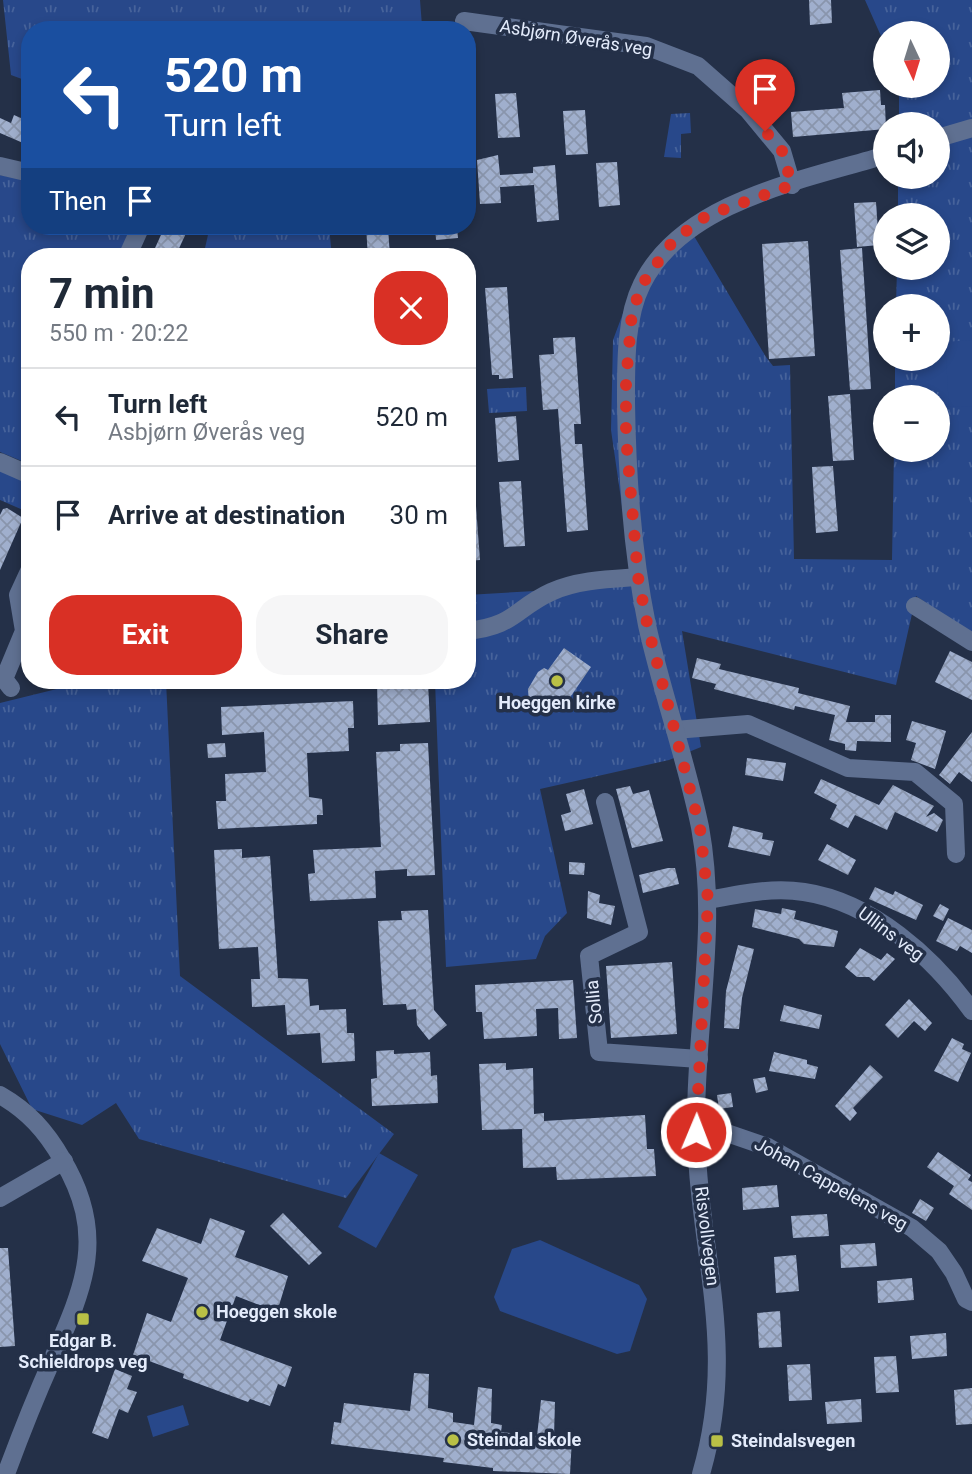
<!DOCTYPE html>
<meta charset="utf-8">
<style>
body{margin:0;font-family:Roboto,sans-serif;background:#f6f6f7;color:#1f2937;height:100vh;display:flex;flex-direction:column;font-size:26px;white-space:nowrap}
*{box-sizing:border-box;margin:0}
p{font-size:23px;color:#747a83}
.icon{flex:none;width:38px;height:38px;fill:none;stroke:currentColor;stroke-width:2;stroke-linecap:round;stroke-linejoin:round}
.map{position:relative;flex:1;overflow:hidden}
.details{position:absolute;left:21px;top:248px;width:455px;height:441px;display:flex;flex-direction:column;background:#fff;border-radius:28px;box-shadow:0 4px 10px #0003}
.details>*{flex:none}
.hud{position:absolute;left:21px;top:21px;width:455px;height:214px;border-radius:28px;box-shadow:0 4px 10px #0003;background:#1a4fa0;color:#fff;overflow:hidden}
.needle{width:46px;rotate:176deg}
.controls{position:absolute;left:873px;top:21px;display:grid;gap:14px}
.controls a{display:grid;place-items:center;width:77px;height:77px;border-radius:50%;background:#fff;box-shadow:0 4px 10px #0003;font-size:35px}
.pin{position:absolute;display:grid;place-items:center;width:60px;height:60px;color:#fff;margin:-72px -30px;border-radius:50% 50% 50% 0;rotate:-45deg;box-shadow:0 0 7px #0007}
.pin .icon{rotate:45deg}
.me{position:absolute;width:77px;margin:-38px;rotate:1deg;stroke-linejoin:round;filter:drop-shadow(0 0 5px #0008)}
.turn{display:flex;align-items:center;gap:24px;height:147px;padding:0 28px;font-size:32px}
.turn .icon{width:91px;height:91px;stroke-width:2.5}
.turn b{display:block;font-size:49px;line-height:60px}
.then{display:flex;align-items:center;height:66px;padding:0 28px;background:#0003;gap:14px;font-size:26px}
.round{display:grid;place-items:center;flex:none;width:74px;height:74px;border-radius:28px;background:#f6f6f7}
.head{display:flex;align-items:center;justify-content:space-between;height:119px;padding:0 28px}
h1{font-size:42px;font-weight:700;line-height:52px}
.cta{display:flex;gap:14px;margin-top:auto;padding:14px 28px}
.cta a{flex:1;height:80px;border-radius:28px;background:#d93025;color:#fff;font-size:28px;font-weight:700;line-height:80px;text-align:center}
.cta a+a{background:#f6f6f7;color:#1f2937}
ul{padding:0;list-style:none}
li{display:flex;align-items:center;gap:21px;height:98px;padding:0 28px;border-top:2px solid #e0e1e3}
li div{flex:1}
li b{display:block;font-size:26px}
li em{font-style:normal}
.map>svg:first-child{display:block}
</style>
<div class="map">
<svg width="972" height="1474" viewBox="0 0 972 1474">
<defs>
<pattern id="grass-tufts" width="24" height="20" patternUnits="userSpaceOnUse" patternTransform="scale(1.75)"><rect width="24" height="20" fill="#28488a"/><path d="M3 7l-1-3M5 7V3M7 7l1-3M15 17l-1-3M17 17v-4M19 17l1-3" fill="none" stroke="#47639b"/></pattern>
<pattern id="building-cross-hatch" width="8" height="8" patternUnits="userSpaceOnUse" patternTransform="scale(1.75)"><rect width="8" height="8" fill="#a0afcd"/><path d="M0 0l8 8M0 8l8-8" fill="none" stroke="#8995ac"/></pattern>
</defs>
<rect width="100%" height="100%" fill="#243048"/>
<g fill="url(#grass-tufts)">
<path d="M 3,0 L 420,0 L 422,26 L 449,25 L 449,30 L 30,30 L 30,82 L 11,75 Z"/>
<path d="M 865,0 L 972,0 L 972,634 L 916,596 L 896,685 L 682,631 L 701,747 L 669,760 L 540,789 L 567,913 L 545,936 L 536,959 L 446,967 L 435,681 L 467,681 L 467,595 L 553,590 L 632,575 L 611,430 L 613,340 L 635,281 L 691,231 L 766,357 L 773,366 L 790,365 L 794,559 L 892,560 L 894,450 L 938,450 L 938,397 L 895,397 L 895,359 L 938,359 L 938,306 L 896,306 L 897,268 L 938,268 L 938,215 L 898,215 L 898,177 L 938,177 L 938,124 L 899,124 L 899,86 L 938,86 L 938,33 L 886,33 L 885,45 Z"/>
<path d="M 690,113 L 691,133 L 681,134 L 681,158 L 664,157 L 671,114 Z"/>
<path d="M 0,175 L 30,181 L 30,226 L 132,226 L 118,257 L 30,257 L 30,450 L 24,462 L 0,452 Z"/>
<path d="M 210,226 L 329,226 L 332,257 L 203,257 Z"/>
<path d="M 526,387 L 527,411 L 489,413 L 487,389 Z"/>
<path d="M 0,469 L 30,482 L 30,513 L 0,500 Z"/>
<path d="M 75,681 L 166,681 L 180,976 L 394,1134 L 346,1198 L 139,1139 L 116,1103 L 82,1125 L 32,1109 L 0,1044 L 0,703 L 73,685 Z"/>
</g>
<g fill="#28488a">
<path d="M 972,340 L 972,406 L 949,407 L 945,342 Z"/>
<path d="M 379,1153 L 418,1175 L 376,1248 L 338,1227 Z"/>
<path d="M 540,1240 L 639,1285 L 647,1299 L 630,1351 L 617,1354 L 500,1311 L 494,1297 L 512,1249 Z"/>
<path d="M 183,1405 L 189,1425 L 153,1437 L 147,1416 Z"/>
</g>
<g fill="url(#building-cross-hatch)">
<path d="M 809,0 L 831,0 L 832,23 L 810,25 Z"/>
<path d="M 880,90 L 881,105 L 885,105 L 886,129 L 793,137 L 791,112 L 844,108 L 842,93 Z"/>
<path d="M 516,93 L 520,137 L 498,138 L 495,94 Z"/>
<path d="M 585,110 L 588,154 L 566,155 L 563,111 Z"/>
<path d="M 14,115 L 30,122 L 30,146 L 0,133 L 0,118 L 11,123 Z"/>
<path d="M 498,155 L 500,175 L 533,173 L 533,167 L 555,165 L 559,220 L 537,222 L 534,185 L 500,187 L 501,203 L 480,204 L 477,160 Z"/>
<path d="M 617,162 L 620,205 L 599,207 L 596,163 Z"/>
<path d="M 876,202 L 879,245 L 857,247 L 854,203 Z"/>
<path d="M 165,226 L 188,229 L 175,257 L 151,257 Z"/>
<path d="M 366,226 L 388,226 L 390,257 L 368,257 Z"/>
<path d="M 435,226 L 457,226 L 458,238 L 436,240 Z"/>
<path d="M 808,241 L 815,356 L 769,359 L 762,244 Z"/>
<path d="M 862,248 L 871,389 L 850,390 L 840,250 Z"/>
<path d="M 507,287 L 513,378 L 499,379 L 499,375 L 492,375 L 485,288 Z"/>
<path d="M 575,337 L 581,424 L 574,424 L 575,444 L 582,444 L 588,530 L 567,532 L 558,409 L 543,410 L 539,355 L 554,354 L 553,338 Z"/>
<path d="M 850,394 L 854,460 L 833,461 L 828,396 Z"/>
<path d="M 516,416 L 519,460 L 498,462 L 495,418 Z"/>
<path d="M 833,466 L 838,531 L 816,533 L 812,467 Z"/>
<path d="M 521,481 L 525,546 L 504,547 L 499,482 Z"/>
<path d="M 475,493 L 480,560 L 467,561 L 467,494 Z"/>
<path d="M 7,508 L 23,518 L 0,570 L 0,515 L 3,509 Z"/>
<path d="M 564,648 L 591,667 L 564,706 L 556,712 L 553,710 L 550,715 L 542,715 L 529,704 L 528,689 L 538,672 L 544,668 L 548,670 Z"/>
<path d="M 950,651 L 972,662 L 972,700 L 935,682 Z"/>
<path d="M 697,658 L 721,664 L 719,669 L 799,688 L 798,693 L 850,706 L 846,722 L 875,722 L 875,715 L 891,715 L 891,742 L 857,741 L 856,751 L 845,750 L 845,744 L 829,740 L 835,715 L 795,706 L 794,710 L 714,689 L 716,684 L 692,678 Z"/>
<path d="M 377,681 L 428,682 L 430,722 L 378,725 Z"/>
<path d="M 353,701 L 354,728 L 348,728 L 349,751 L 307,753 L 309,797 L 322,799 L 323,815 L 317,815 L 317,824 L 218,829 L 216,801 L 226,801 L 225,774 L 266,772 L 264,732 L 222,735 L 221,707 Z"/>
<path d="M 912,721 L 946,731 L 935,769 L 911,760 L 916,743 L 906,740 Z"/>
<path d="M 972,732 L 972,782 L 959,772 L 950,784 L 939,775 Z"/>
<path d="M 225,743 L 226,757 L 208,758 L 207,744 Z"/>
<path d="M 428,743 L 435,875 L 407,876 L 407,869 L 375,871 L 376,898 L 310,901 L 308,874 L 315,873 L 313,850 L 381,847 L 376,752 L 400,751 L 400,744 Z"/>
<path d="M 747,758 L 786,763 L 783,781 L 745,775 Z"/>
<path d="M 821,779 L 879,805 L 893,785 L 934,806 L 926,817 L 934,813 L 943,820 L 937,832 L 895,812 L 887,830 L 855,815 L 848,828 L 830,819 L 837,805 L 814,793 Z"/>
<path d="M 630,786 L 633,794 L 649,790 L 663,841 L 632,848 L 616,789 Z"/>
<path d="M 584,789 L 593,824 L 565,831 L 561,815 L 571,812 L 566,794 Z"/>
<path d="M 733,826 L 763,833 L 762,839 L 774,841 L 770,856 L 728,847 Z"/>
<path d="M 827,844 L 856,860 L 848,875 L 818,860 Z"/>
<path d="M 242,849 L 242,858 L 270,856 L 278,978 L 308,979 L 310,1006 L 319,1005 L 319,1010 L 346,1009 L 347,1033 L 354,1033 L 355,1061 L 322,1063 L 320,1033 L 287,1035 L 285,1005 L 252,1007 L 251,979 L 260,979 L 258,947 L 219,949 L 214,850 Z"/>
<path d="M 569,862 L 585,863 L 584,875 L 569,874 Z"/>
<path d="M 668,868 L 675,868 L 679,884 L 643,893 L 639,875 Z"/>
<path d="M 875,887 L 893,895 L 895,891 L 923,905 L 916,920 L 869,899 Z"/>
<path d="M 588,891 L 600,895 L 599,903 L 615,906 L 611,925 L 587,918 Z"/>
<path d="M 940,904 L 949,909 L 943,921 L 933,916 Z"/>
<path d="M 782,908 L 796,911 L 794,919 L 838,931 L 834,947 L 804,944 L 799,939 L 752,927 L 755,909 L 781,914 Z"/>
<path d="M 428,910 L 434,1010 L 447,1025 L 429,1040 L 417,1025 L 416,1009 L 407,1010 L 406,1004 L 383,1005 L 378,921 L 402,920 L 401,911 Z"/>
<path d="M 948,918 L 972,930 L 972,953 L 960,946 L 957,951 L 936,941 Z"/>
<path d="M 738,945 L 754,949 L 742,998 L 739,1029 L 724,1028 L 726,991 Z"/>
<path d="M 860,948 L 881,960 L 887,953 L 895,959 L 874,981 L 869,977 L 857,977 L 845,967 Z"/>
<path d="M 672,962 L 677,1034 L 611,1038 L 606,966 Z"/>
<path d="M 573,980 L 577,1038 L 559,1039 L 558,1008 L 536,1009 L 537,1036 L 484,1039 L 482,1012 L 476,1012 L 475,985 Z"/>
<path d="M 909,999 L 932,1023 L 925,1031 L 914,1021 L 898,1038 L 885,1025 Z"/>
<path d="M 784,1005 L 822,1015 L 819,1029 L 780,1021 Z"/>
<path d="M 952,1038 L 964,1044 L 962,1049 L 971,1053 L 958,1082 L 934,1071 Z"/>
<path d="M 394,1050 L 394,1054 L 430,1052 L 431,1076 L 437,1075 L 438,1103 L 372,1106 L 371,1079 L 377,1078 L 376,1051 Z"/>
<path d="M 774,1052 L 807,1060 L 807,1064 L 818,1067 L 815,1079 L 769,1071 Z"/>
<path d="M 506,1063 L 506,1070 L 533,1068 L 534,1114 L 544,1113 L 544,1121 L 645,1115 L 647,1149 L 654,1149 L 656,1176 L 557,1180 L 556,1167 L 523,1168 L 522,1129 L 482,1130 L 479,1064 Z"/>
<path d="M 870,1065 L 883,1077 L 853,1108 L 857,1113 L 850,1121 L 835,1106 Z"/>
<path d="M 765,1077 L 768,1090 L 756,1093 L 753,1079 Z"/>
<path d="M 731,1093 L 733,1107 L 719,1109 L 717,1095 Z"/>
<path d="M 938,1152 L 971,1175 L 968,1180 L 972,1182 L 972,1210 L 949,1194 L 954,1186 L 927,1167 Z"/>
<path d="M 777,1185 L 779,1207 L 743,1210 L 742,1188 Z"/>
<path d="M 920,1199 L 934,1208 L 926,1221 L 912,1213 Z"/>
<path d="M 283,1213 L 322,1253 L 309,1265 L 270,1226 Z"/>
<path d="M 827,1214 L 829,1236 L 793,1238 L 791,1216 Z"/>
<path d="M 210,1218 L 245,1231 L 235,1257 L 288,1276 L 277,1312 L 236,1296 L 220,1340 L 292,1367 L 285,1387 L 278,1384 L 270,1406 L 250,1399 L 248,1402 L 183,1378 L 184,1374 L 133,1355 L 147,1313 L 171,1322 L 188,1278 L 142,1261 L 157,1228 L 201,1244 Z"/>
<path d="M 875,1243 L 877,1266 L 841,1268 L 840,1245 Z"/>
<path d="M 0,1248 L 8,1248 L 15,1346 L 0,1347 Z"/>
<path d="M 796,1255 L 799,1291 L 776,1293 L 774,1257 Z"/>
<path d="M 912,1278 L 914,1300 L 878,1303 L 877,1281 Z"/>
<path d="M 780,1311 L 782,1347 L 759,1348 L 757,1313 Z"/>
<path d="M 946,1333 L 947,1356 L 912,1359 L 910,1336 Z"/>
<path d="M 896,1356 L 899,1392 L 876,1393 L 874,1357 Z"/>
<path d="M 810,1364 L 812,1400 L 789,1401 L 787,1365 Z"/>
<path d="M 115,1369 L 132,1376 L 127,1389 L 137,1392 L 128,1413 L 119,1409 L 108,1439 L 92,1433 Z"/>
<path d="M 414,1373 L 429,1374 L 428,1408 L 453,1413 L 453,1422 L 474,1425 L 478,1387 L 492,1389 L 491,1423 L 502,1425 L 501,1432 L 537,1436 L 541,1400 L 555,1402 L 554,1436 L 572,1438 L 570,1474 L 493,1471 L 493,1468 L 443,1462 L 444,1458 L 331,1444 L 334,1422 L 341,1423 L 344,1403 L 410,1411 Z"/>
<path d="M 972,1388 L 972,1424 L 956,1425 L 954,1390 Z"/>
<path d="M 861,1399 L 862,1422 L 827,1424 L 825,1402 Z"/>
</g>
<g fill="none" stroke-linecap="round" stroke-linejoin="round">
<g stroke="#5f7091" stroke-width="18">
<path d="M 464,21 L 646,46 L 698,66 L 748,110 L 782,151 L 792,185"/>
<path d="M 938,138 L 972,128"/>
<path d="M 0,166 L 30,173"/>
<path d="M 127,257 L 141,226"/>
<path d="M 0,462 L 30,475"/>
<path d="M 915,606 L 972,642"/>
<path d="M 467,631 C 515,626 514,609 551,592 C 577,580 610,579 638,577"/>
<path d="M 11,688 L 4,679 L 24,631 L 18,595 L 30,569"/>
<path d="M 675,730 L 748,724 L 848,768 L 915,772 L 954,804 L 956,854"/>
<path d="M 605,802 L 639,932 L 589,956 L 599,1052 L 699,1059"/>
<path d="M 708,900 C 740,894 772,887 804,892 C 872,902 933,957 972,1011"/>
<path d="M 0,1095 C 28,1111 46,1131 62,1159 C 108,1235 84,1287 52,1360 C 35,1398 20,1436 6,1474"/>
<path d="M 696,1132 L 724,1132 L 768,1147 L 912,1228 L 939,1251 L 954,1273 L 966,1299 L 972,1302"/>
<path d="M 0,1198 L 64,1161"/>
<path d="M 701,1474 C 738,1347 699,1257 696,1133 C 694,1031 719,930 700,827 C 686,759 662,693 647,625 C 632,551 627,477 626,402 C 626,364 625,318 642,284 C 683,201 804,180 886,155"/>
</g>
</g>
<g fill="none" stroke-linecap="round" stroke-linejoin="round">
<path stroke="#d93025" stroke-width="12" stroke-dasharray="0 21.6" d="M 696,1132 L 708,900 L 700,828 L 648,628 L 638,577 L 626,437 L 626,381 L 632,312 L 643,283 L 673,241 L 706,216 L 792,185 L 782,151 L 765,131"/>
</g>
<g fill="#b9c046" stroke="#243048" stroke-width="2.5">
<circle cx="557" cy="681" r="7"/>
<circle cx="202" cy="1312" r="7"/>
<rect x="76" y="1312" width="14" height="14" rx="3.5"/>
<circle cx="453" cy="1440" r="7"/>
<rect x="710" y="1434" width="14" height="14" rx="3.5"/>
</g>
<g text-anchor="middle" stroke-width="7" stroke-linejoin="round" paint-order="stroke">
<g font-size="18" fill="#e3ebfb" stroke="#243048">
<text transform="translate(576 38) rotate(9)" y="6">Asbjørn Øverås veg</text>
<text transform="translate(891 934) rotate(37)" y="6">Ullins veg</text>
<text transform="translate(594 1002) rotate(-96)" y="6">Sollia</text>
<text transform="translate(831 1184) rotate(29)" y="6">Johan Cappelens veg</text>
<text transform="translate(707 1236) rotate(83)" y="6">Risvollvegen</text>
</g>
<g font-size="18" font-weight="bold" fill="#e3ebfb" stroke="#243048" text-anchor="start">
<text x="557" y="709" text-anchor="middle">Hoeggen kirke</text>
<text x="216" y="1318">Hoeggen skole</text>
<text x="83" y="1347" text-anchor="middle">Edgar B.<tspan x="83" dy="21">Schieldrops veg</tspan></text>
<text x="467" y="1446">Steindal skole</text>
<text x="731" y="1447">Steindalsvegen</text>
</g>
</g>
</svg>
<div class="controls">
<a><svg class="needle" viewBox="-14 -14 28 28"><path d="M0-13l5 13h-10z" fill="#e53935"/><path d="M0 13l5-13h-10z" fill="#747a83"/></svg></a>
<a><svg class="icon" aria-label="sound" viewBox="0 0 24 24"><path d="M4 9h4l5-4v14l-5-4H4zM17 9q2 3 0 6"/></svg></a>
<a><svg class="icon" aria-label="layers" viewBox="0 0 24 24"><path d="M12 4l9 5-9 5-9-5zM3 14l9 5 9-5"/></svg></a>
<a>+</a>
<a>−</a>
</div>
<div class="pin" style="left:765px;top:131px;background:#d93025"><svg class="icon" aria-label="arrive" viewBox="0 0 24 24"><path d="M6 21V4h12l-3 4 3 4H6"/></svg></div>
<svg class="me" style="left:696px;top:1132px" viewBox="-20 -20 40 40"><circle r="17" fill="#d93025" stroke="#fff" stroke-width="3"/><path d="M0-11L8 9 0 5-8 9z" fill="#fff"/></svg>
<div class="hud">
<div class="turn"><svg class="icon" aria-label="left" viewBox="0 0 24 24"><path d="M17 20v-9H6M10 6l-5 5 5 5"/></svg><div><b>520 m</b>Turn left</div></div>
<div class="then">Then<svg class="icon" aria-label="arrive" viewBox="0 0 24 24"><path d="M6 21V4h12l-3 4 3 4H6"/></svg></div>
</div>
<section class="details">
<div class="head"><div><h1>7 min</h1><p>550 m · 20:22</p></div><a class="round" style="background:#d93025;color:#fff"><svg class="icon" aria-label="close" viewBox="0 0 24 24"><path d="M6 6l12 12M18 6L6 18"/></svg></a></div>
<ul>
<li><svg class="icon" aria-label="left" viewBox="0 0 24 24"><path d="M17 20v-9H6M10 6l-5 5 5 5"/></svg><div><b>Turn left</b><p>Asbjørn Øverås veg</p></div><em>520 m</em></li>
<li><svg class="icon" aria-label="arrive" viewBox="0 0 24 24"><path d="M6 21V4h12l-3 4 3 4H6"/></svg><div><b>Arrive at destination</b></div><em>30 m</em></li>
</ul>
<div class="cta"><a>Exit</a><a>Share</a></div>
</section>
</div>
